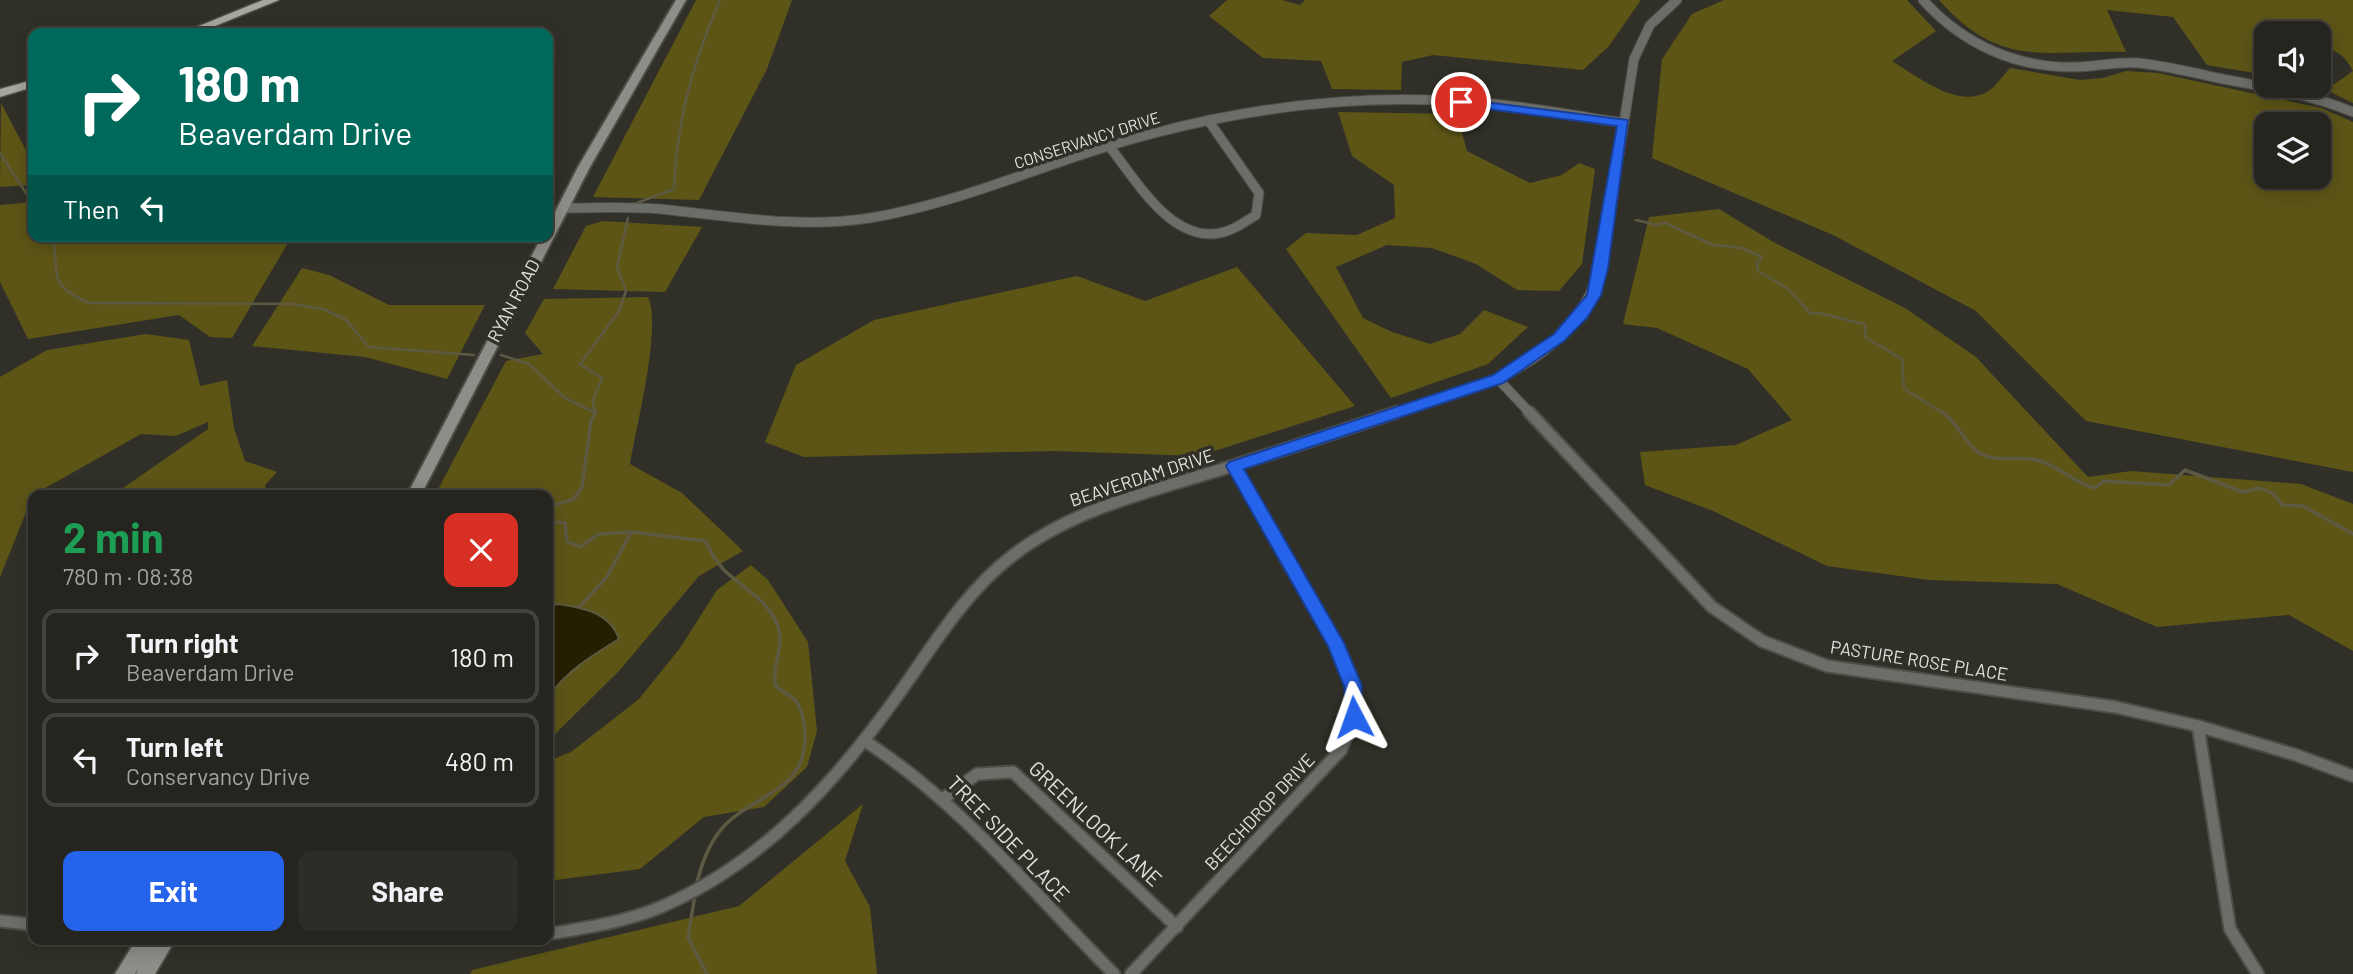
<!DOCTYPE html>
<meta charset="utf-8">
<style>
body{margin:0;font-family:Barlow,sans-serif;background:#2d2c27;color:#f1f3f6;height:100vh;display:flex;flex-direction:column;font-size:26px;white-space:nowrap}
*{box-sizing:border-box;margin:0}
p{font-size:23px;color:#a3a4a4}
.icon{flex:none;width:38px;height:38px;fill:none;stroke:currentColor;stroke-width:2;stroke-linecap:round;stroke-linejoin:round}
.map{position:relative;flex:1;overflow:hidden}
.drawer{position:absolute;left:28px;top:490px;width:525px;height:455px;display:flex;flex-direction:column;background:#25241e;border-radius:14px;box-shadow:0 4px 18px #0003,0 0 0 2px #42413c}
.drawer>*{flex:none}
.guide{position:absolute;left:28px;top:28px;width:525px;height:214px;border-radius:14px;box-shadow:0 4px 18px #0003,0 0 0 2px #42413c;background:#00695c;color:#fff;overflow:hidden}
.fabs{position:absolute;left:2254px;top:21px;display:grid;gap:14px}
.fabs a{display:grid;place-items:center;width:77px;height:77px;border-radius:14px;background:#25241e;box-shadow:0 4px 18px #0003,0 0 0 2px #42413c;font-size:35px}
.pin{position:absolute;display:grid;place-items:center;width:60px;height:60px;color:#fff;margin:-30px;border:4px solid #fff;border-radius:50%;box-shadow:0 2px 7px #0007}
.me{position:absolute;width:77px;margin:-38px;rotate:356deg;stroke-linejoin:round;filter:drop-shadow(0 0 5px #0008)}
.turn{display:flex;align-items:center;gap:24px;height:147px;padding:0 35px;font-size:32px}
.turn .icon{width:91px;height:91px;stroke-width:2.5}
.turn b{display:block;font-size:49px;line-height:60px}
.then{display:flex;align-items:center;height:66px;padding:0 35px;background:#0003;gap:14px;font-size:26px}
.round{display:grid;place-items:center;flex:none;width:74px;height:74px;border-radius:14px;background:#2d2c27}
.overview{display:flex;align-items:center;justify-content:space-between;height:119px;padding:0 35px}
h1{font-size:42px;font-weight:700;line-height:52px;color:#1e9e55}
.cta{display:flex;gap:14px;margin-top:auto;padding:14px 35px}
.cta a{flex:1;height:80px;border-radius:14px;background:#2563eb;color:#fff;font-size:28px;font-weight:700;line-height:80px;text-align:center}
.cta a+a{background:#2d2c27;color:#f1f3f6}
ul{padding:0;list-style:none}
li{display:flex;align-items:center;gap:21px;height:94px;margin:0 14px 10px;padding:0 21px;border:4px solid #42413c;border-radius:14px}
li div{flex:1}
li b{display:block;font-size:26px}
li em{font-style:normal}
.map>svg:first-child{display:block}
</style>
<div class="map">
<svg width="2353" height="974" viewBox="0 0 2353 974">
<rect width="100%" height="100%" fill="#313028"/>
<g fill="#5d5516" fill-rule="evenodd">
<path d="M 696,0 L 792,0 L 767,69 L 699,200 L 593,197 Z"/>
<path d="M 1227,0 L 1282,0 L 1300,5 L 1305,0 L 1641,0 L 1609,46 L 1583,70 L 1433,55 L 1402,62 L 1401,90 L 1332,89 L 1321,61 L 1263,58 L 1209,16 Z"/>
<path d="M 1724,0 L 1907,0 L 1936,31 L 1892,61 C 1917,76 1957,109 1987,92 C 1995,88 2003,75 2010,68 L 2080,80 L 2103,78 L 2126,71 L 2158,73 L 2321,108 L 2353,122 L 2353,472 L 2086,421 L 1976,311 L 1833,235 L 1652,158 L 1662,59 L 1692,14 ZM 2266,124 L 2319,124 L 2319,177 L 2266,177 Z"/>
<path d="M 1939,0 L 2353,0 L 2353,103 L 2326,90 L 2353,71 C 2345,55 2336,50 2319,46 L 2319,33 L 2266,33 L 2266,75 L 2207,65 L 2173,17 L 2107,10 L 2126,52 C 2043,50 2000,69 1939,0 Z"/>
<path d="M 1,103 L 27,152 L 33,151 L 33,185 L 0,187 Z"/>
<path d="M 1338,112 L 1457,114 L 1467,151 L 1530,183 L 1562,175 L 1579,163 L 1595,169 L 1582,264 L 1559,291 L 1517,290 L 1476,264 L 1432,248 L 1387,245 L 1336,267 L 1363,318 L 1392,332 L 1430,344 L 1460,334 L 1484,310 L 1528,327 L 1488,364 L 1391,398 L 1286,249 L 1306,233 L 1357,235 L 1395,218 L 1394,185 L 1352,156 Z"/>
<path d="M 33,202 L 33,236 L 292,236 L 232,338 L 210,337 L 179,315 L 28,339 L 0,282 L 0,205 Z"/>
<path d="M 1719,209 L 1775,243 L 1905,308 L 1976,357 L 2088,477 L 2131,471 L 2301,484 L 2353,504 L 2353,651 L 2289,615 L 2157,627 L 2057,584 L 1929,580 L 1827,566 L 1713,511 L 1645,485 L 1640,452 L 1736,445 L 1792,420 L 1748,369 L 1657,328 L 1623,324 L 1649,217 Z"/>
<path d="M 603,221 L 702,227 L 665,292 L 553,289 L 586,226 Z"/>
<path d="M 1237,267 L 1355,406 L 1199,456 L 1054,451 L 804,457 L 765,442 L 796,365 L 874,320 L 1077,276 L 1145,301 Z"/>
<path d="M 302,268 L 329,275 L 389,305 L 485,305 L 447,379 L 365,357 L 252,346 Z"/>
<path d="M 648,297 C 662,327 636,427 630,464 L 682,493 L 743,551 L 699,576 L 619,671 L 548,741 L 548,697 L 560,679 L 599,651 L 595,612 L 559,604 L 548,606 L 548,495 L 435,495 L 506,361 L 543,354 L 525,333 L 544,299 Z"/>
<path d="M 146,334 L 189,340 L 200,386 L 227,380 L 234,428 L 245,461 L 277,472 L 265,485 L 267,495 L 113,495 L 208,429 L 208,422 L 176,436 L 141,434 L 33,495 L 0,577 L 0,377 L 47,350 Z"/>
<path d="M 751,565 L 768,580 L 808,642 L 817,731 L 807,767 L 764,807 L 704,817 L 640,869 L 548,881 L 548,761 L 571,752 L 639,699 L 680,648 L 717,590 Z"/>
<path d="M 863,804 L 845,861 L 870,907 L 877,974 L 470,974 L 472,970 L 739,906 Z"/>
</g>
<path fill="#241f00" stroke="#5d5942" stroke-width="2" d="M 559,604 C 585,608 610,613 619,639 C 591,656 567,671 548,697 L 548,606 Z"/>
<g fill="none" stroke-linecap="round" stroke-linejoin="round">
<g stroke="#5d5942" stroke-width="2.5">
<path d="M 0,153 L 33,204"/>
<path d="M 634,204 L 674,189 C 676,124 694,59 720,0"/>
<path d="M 1636,220 L 1657,225 L 1665,223 L 1713,245 L 1742,248 L 1762,257 L 1757,263 L 1758,271 L 1787,288 L 1810,313 C 1826,312 1846,321 1865,324 L 1865,337 L 1902,359 L 1904,389 L 1945,414"/>
<path d="M 53,236 C 60,270 45,285 89,303 L 293,304 L 323,309 L 345,319 L 369,347 L 474,355"/>
<path d="M 501,355 L 529,364 L 565,398 L 596,413"/>
<path d="M 595,414 L 593,400 L 602,378 L 580,364 L 619,311 L 626,291 L 617,267 L 628,218"/>
</g>
<g stroke="#5d5942" stroke-width="3.5">
<path d="M 1942,412 C 1957,422 1964,442 1978,452 C 1996,464 2019,455 2037,460 C 2060,466 2073,483 2095,488 L 2103,481 L 2169,485 L 2185,470 L 2243,492 L 2260,488 L 2274,494 L 2282,505 L 2303,506 L 2353,534"/>
<path d="M 548,507 L 574,499 L 582,487 L 591,421 L 596,412"/>
<path d="M 548,515 L 550,522 L 565,523 L 567,541 L 580,547 L 599,534 L 632,532 L 705,541 C 711,552 717,564 726,572 C 745,589 770,602 778,627 C 785,647 771,666 776,686 C 782,692 793,696 797,702 C 803,712 805,728 805,739 C 804,792 755,794 725,825 C 709,842 701,864 696,887"/>
<path d="M 579,607 L 607,577 L 631,532"/>
<path d="M 695,895 L 688,937 L 707,974"/>
</g>
<g stroke="#4d4c45" stroke-width="11">
<g id="street-far1">
<path d="M 1923,0 C 1963,44 2015,68 2075,67 C 2096,67 2117,61 2139,63 C 2167,66 2195,73 2223,79 C 2267,87 2311,95 2353,112"/>
<path d="M 1109,146 C 1133,176 1166,235 1211,234 C 1228,234 1242,224 1256,215 L 1259,193 L 1208,120"/>
<path d="M 562,208 C 594,208 628,206 660,209 C 730,216 799,229 870,218 C 967,202 1056,158 1151,134 C 1260,105 1372,93 1484,103 C 1531,107 1578,116 1624,123"/>
<path d="M 1498,379 L 1531,414"/>
<path d="M 1392,414 C 1483,383 1565,372 1601,268 L 1634,59 L 1650,25 L 1677,0"/>
</g>
</g>
<g stroke="#4d4c45" stroke-width="15">
<g id="street">
<path d="M 1529,412 L 1712,607 L 1762,641 L 1827,666 L 2115,707 L 2198,726 L 2296,755 L 2353,776"/>
<path d="M 2198,726 L 2230,929 L 2258,974"/>
<path d="M 865,741 C 962,804 1033,893 1114,974"/>
<path d="M 944,798 L 977,774 L 1013,772 L 1177,927"/>
<path d="M 0,921 L 28,924 L 33,930"/>
<path d="M 548,934 C 586,928 625,922 661,907 C 763,863 835,783 898,695 C 933,646 964,593 1012,556 C 1071,510 1145,493 1216,471 C 1276,453 1337,432 1397,412"/>
<path d="M 1131,974 L 1341,750 L 1354,717 L 1353,686 L 1335,643 L 1234,466"/>
</g>
</g>
<g stroke="#4d4c45" stroke-width="4">
<g id="secondary">
<path d="M 676,0 L 686,0 L 590,167 L 421,495 L 407,495 L 542,236 L 548,236 L 548,226 L 578,167 Z"/>
<path d="M 136,940 L 155,940 L 153,944 L 156,940 L 175,940 L 155,974 L 136,974 L 138,968 L 135,974 L 115,974 Z"/>
</g>
</g>
<g stroke="#4d4c45" stroke-width="3">
<g id="primary">
<path d="M 263,0 L 279,0 L 198,33 L 182,33 Z"/>
<path d="M 33,80 L 33,87 L 0,97 L 0,89 Z"/>
</g>
</g>
<use href="#street-far1" stroke="#6c6c68" stroke-width="9"/>
<use href="#street" stroke="#6c6c68" stroke-width="11"/>
<use href="#secondary" fill="#8e8d87" fill-rule="evenodd"/>
<use href="#primary" fill="#a8a79f" fill-rule="evenodd"/>
</g>
<path fill="#2563eb" stroke="#184099" stroke-width="2" d="M 1461,99 L 1628,120 L 1608,268 L 1601,295 L 1587,318 L 1564,341 L 1503,383 L 1244,469 L 1344,643 L 1362,686 L 1360,723 L 1354,725 L 1347,723 L 1344,686 L 1328,646 L 1226,466 L 1229,462 L 1493,375 L 1554,334 L 1587,295 L 1617,126 L 1457,105 L 1457,100 Z"/>
<g text-anchor="middle" stroke-width="7" stroke-linejoin="round" paint-order="stroke">
<g font-size="16" fill="#e2e1dd" stroke="#313028">
<text transform="translate(1087 140) rotate(-18)" y="6">CONSERVANCY DRIVE</text>
</g>
<g font-size="18" fill="#e2e1dd" stroke="#313028">
<text transform="translate(514 301) rotate(-62)" y="6">RYAN ROAD</text>
<text transform="translate(1142 478) rotate(-18)" y="6">BEAVERDAM DRIVE</text>
<text transform="translate(1919 661) rotate(9)" y="6">PASTURE ROSE PLACE</text>
<text transform="translate(1260 812) rotate(-47)" y="6">BEECHDROP DRIVE</text>
</g>
<g font-size="21" fill="#e2e1dd" stroke="#313028">
<text transform="translate(1095 824) rotate(43)" y="7">GREENLOOK LANE</text>
<text transform="translate(1008 839) rotate(46)" y="7">TREE SIDE PLACE</text>
</g>
</g>
</svg>
<div class="fabs">
<a><svg class="icon" aria-label="sound" viewBox="0 0 24 24"><path d="M4 9h4l5-4v14l-5-4H4zM17 9q2 3 0 6"/></svg></a>
<a><svg class="icon" aria-label="layers" viewBox="0 0 24 24"><path d="M12 4l9 5-9 5-9-5zM3 14l9 5 9-5"/></svg></a>
</div>
<div class="pin" style="left:1461px;top:102px;background:#d93025"><svg class="icon" aria-label="arrive" viewBox="0 0 24 24"><path d="M6 21V4h12l-3 4 3 4H6"/></svg></div>
<svg class="me" style="left:1354px;top:717px" viewBox="-20 -20 40 40"><path d="M0-17L14 15 0 8-14 15z" fill="#2563eb" stroke="#fff" stroke-width="4"/></svg>
<div class="guide">
<div class="turn"><svg class="icon" aria-label="right" viewBox="0 0 24 24"><path d="M7 20v-9h11M14 6l5 5-5 5"/></svg><div><b>180 m</b>Beaverdam Drive</div></div>
<div class="then">Then<svg class="icon" aria-label="left" viewBox="0 0 24 24"><path d="M17 20v-9H6M10 6l-5 5 5 5"/></svg></div>
</div>
<section class="drawer">
<div class="overview"><div><h1>2 min</h1><p>780 m · 08:38</p></div><a class="round" style="background:#d93025;color:#fff"><svg class="icon" aria-label="close" viewBox="0 0 24 24"><path d="M6 6l12 12M18 6L6 18"/></svg></a></div>
<ul>
<li><svg class="icon" aria-label="right" viewBox="0 0 24 24"><path d="M7 20v-9h11M14 6l5 5-5 5"/></svg><div><b>Turn right</b><p>Beaverdam Drive</p></div><em>180 m</em></li>
<li><svg class="icon" aria-label="left" viewBox="0 0 24 24"><path d="M17 20v-9H6M10 6l-5 5 5 5"/></svg><div><b>Turn left</b><p>Conservancy Drive</p></div><em>480 m</em></li>
</ul>
<div class="cta"><a>Exit</a><a>Share</a></div>
</section>
</div>
